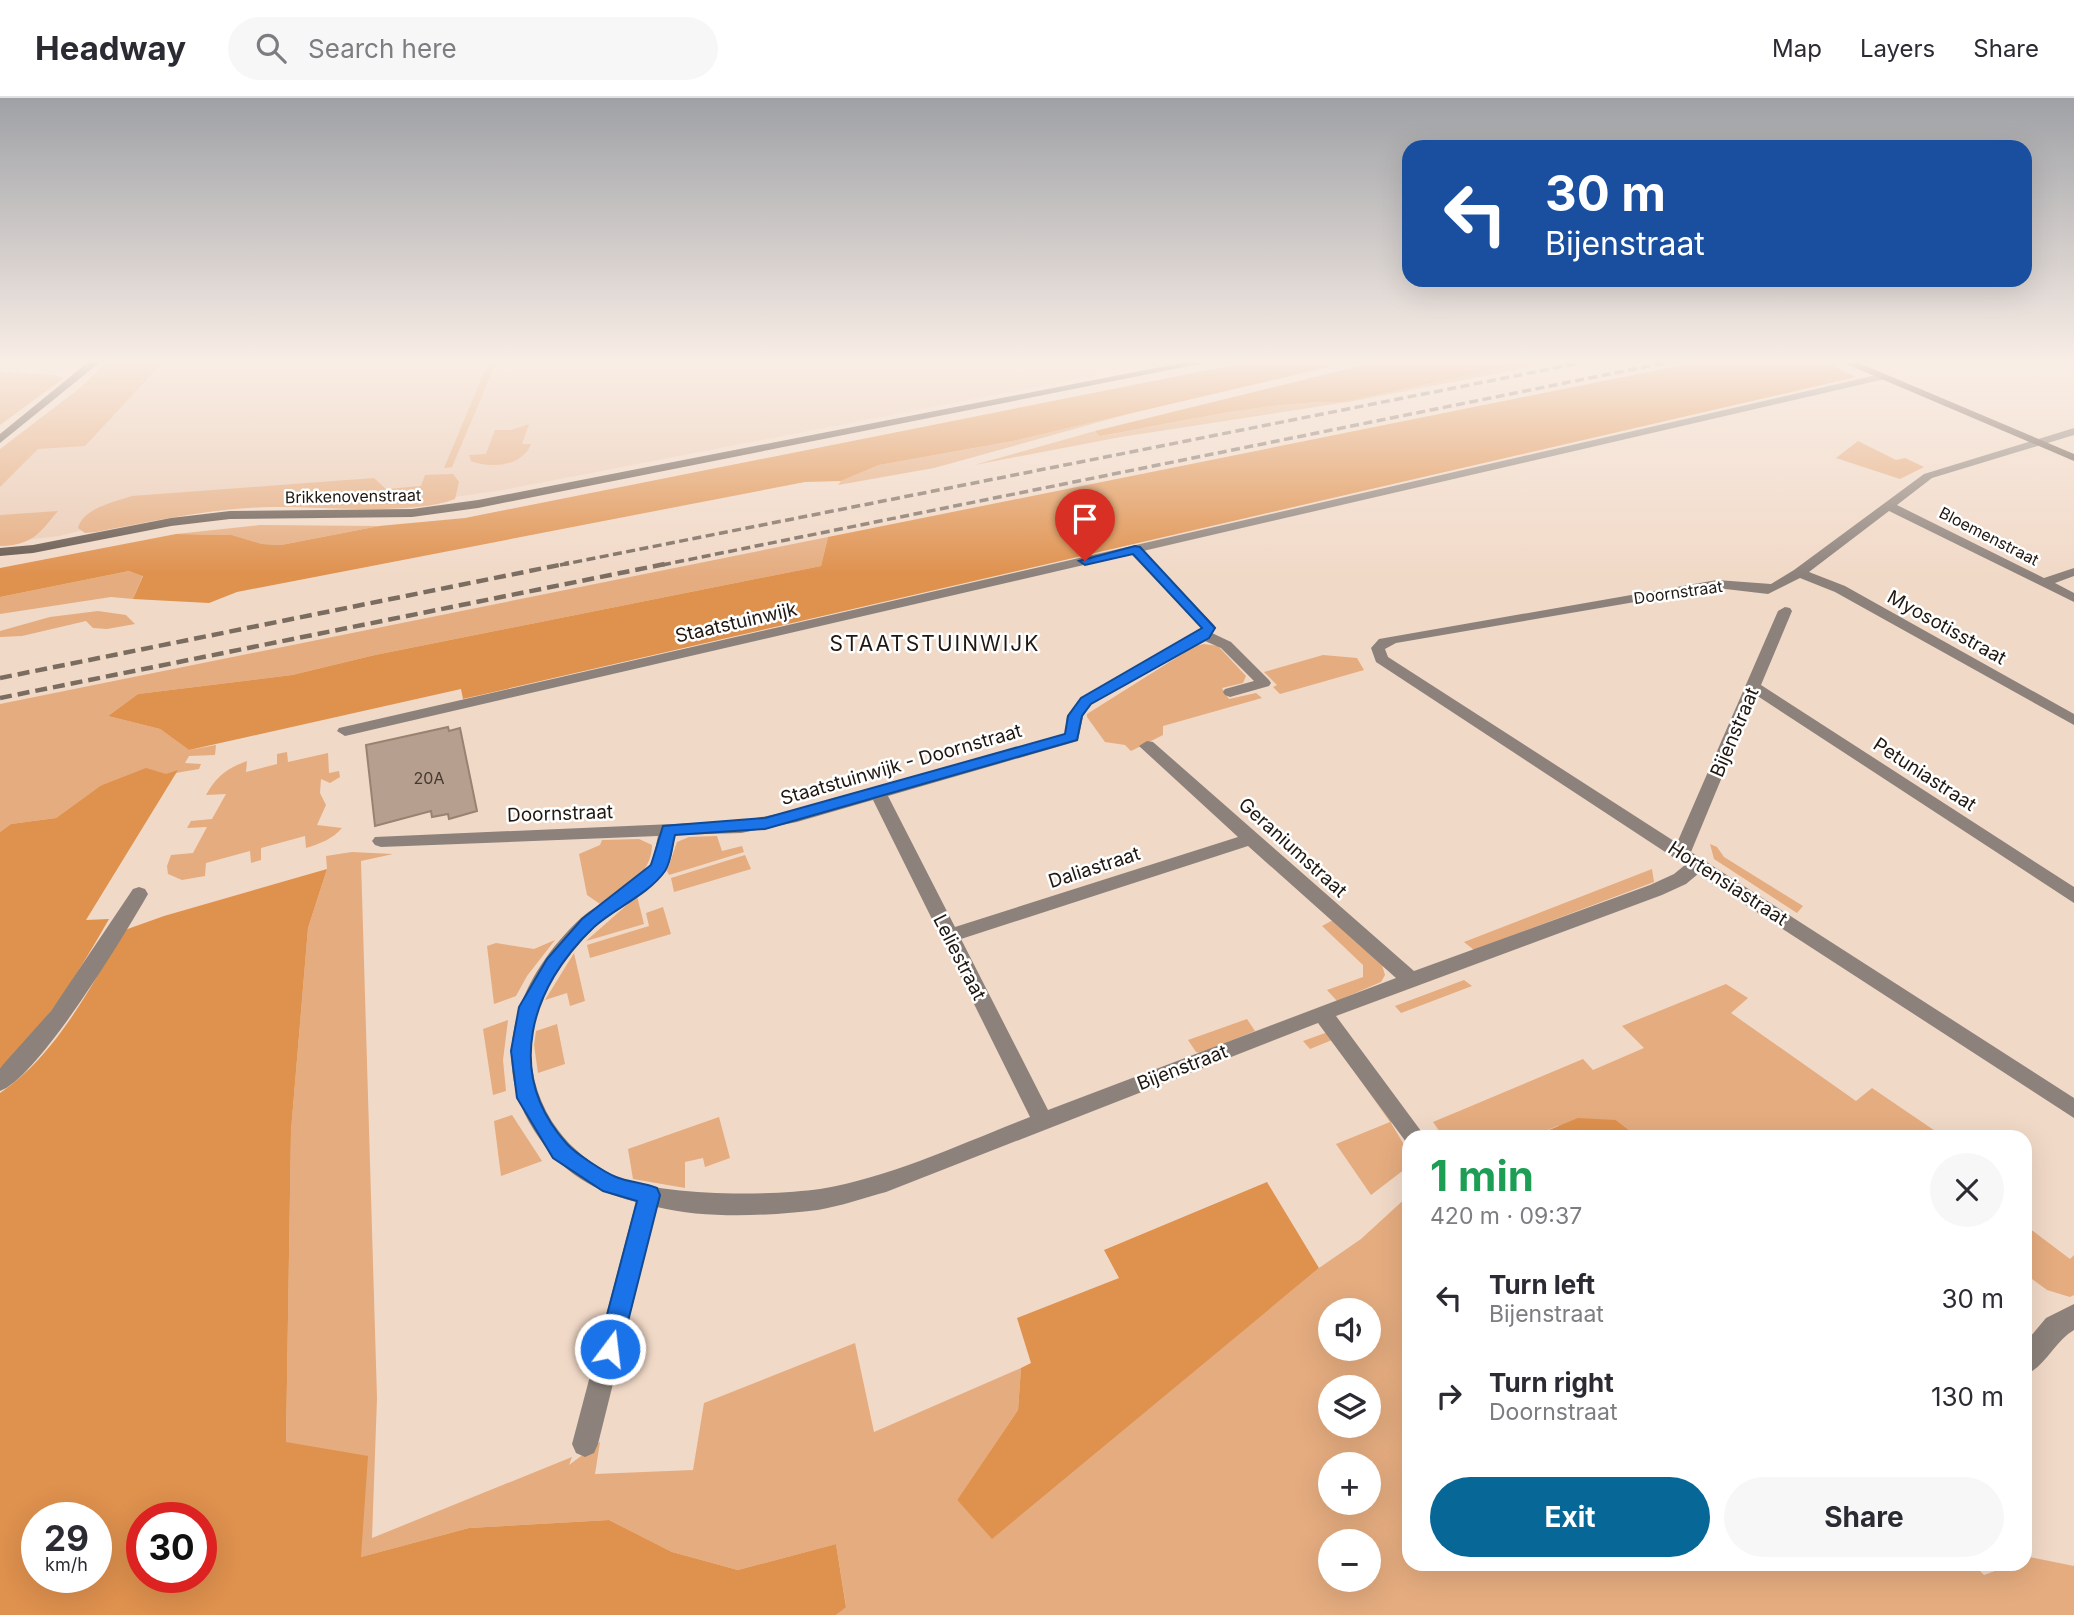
<!DOCTYPE html>
<meta charset="utf-8">
<style>
body{margin:0;font-family:Inter,sans-serif;background:#f7f7f7;color:#2b2b33;height:100vh;display:flex;flex-direction:column;font-size:26px;white-space:nowrap}
*{box-sizing:border-box;margin:0}
p{font-size:23px;color:#7c7c81}
.icon{flex:none;width:38px;height:38px;fill:none;stroke:currentColor;stroke-width:2;stroke-linecap:round;stroke-linejoin:round}
.map{position:relative;flex:1;overflow:hidden}
.panel{position:absolute;left:1402px;top:1032px;width:630px;height:441px;display:flex;flex-direction:column;background:#fff;border-radius:21px;box-shadow:0 7px 28px #0002}
.panel>*{flex:none}
.guide{position:absolute;left:1402px;top:42px;width:630px;height:147px;border-radius:21px;box-shadow:0 7px 28px #0002;background:#1a4fa0;color:#fff;overflow:hidden}
.fabs{position:absolute;left:1318px;top:1200px;display:grid;gap:14px}
.fabs a{display:grid;place-items:center;width:63px;height:63px;border-radius:50%;background:#fff;box-shadow:0 7px 28px #0002;font-size:35px}
.speed{position:absolute;left:21px;top:1404px;display:flex;gap:14px;font-size:35px;font-weight:700;text-align:center}
.speed>*{display:grid;place-content:center;width:91px;height:91px;border-radius:50%;background:#fff;box-shadow:0 7px 28px #0002;line-height:1}
.speed small{font-size:18px;font-weight:400}
.speed .limit{border:10px solid #d22;background:#fff;color:#111}
.pin{position:absolute;display:grid;place-items:center;width:60px;height:60px;color:#fff;margin:-72px -30px;border-radius:50% 50% 50% 0;rotate:-45deg;box-shadow:0 0 7px #0007}
.pin .icon{rotate:45deg}
.me{position:absolute;width:77px;margin:-38px;rotate:15deg;stroke-linejoin:round;filter:drop-shadow(0 0 5px #0008)}
.turn{display:flex;align-items:center;gap:24px;height:147px;padding:0 28px;font-size:32px}
.turn .icon{width:91px;height:91px;stroke-width:2.5}
.turn b{display:block;font-size:49px;line-height:60px}
.round{display:grid;place-items:center;flex:none;width:74px;height:74px;border-radius:37px;background:#f7f7f7}
.headline{display:flex;align-items:center;justify-content:space-between;height:119px;padding:0 28px}
h1{font-size:42px;font-weight:700;line-height:52px;color:#1e9e55}
.cta{display:flex;gap:14px;margin-top:auto;padding:14px 28px}
.cta a{flex:1;height:80px;border-radius:42px;background:#076796;color:#fff;font-size:28px;font-weight:700;line-height:80px;text-align:center}
.cta a+a{background:#f7f7f7;color:#2b2b33}
ul{padding:0;list-style:none}
li{display:flex;align-items:center;gap:21px;height:98px;padding:0 28px}
li div{flex:1}
li b{display:block;font-size:26px}
li em{font-style:normal}
header{display:flex;align-items:center;gap:42px;box-sizing:border-box;height:98px;padding:0 35px;background:#fff;border-bottom:2px solid #e1e1e2}
header strong{font-size:33px}
nav{display:flex;gap:38px;margin-inline-start:auto;font-size:24px}
.search{width:490px;height:63px;background:#f7f7f7;display:flex;align-items:center;gap:18px;box-sizing:border-box;padding:0 24px;border-radius:38px;color:#7c7c81;font-size:26px}
.map>svg:first-child{display:block}
</style>
<header>
<strong>Headway</strong>
<div class="search"><svg class="icon" aria-label="search" viewBox="0 0 24 24"><circle cx="10" cy="10" r="6"/><path d="M15 15l6 6"/></svg>Search here</div>
<nav><a>Map</a><a>Layers</a><a>Share</a></nav>
</header>
<div class="map">
<svg width="2074" height="1517" viewBox="0 0 2074 1517">
<rect width="100%" height="100%" fill="#f1d9c7"/>
<path fill="#ebccb6" d="M 113,265 L 1160,265 L 503,392 L 398,407 L 241,404 L 116,424 L 59,438 L 0,445 L 0,360 Z"/>
<g fill="#e5ac7f" fill-rule="evenodd">
<path d="M 106,265 L 162,265 L 85,348 L 38,351 L 0,389 L 0,351 L 80,290 Z"/>
<path d="M 488,265 L 496,265 L 452,369 L 444,370 Z"/>
<path d="M 1527,265 L 1551,265 L 1354,303 L 1121,339 L 974,367 L 1095,333 L 1101,338 C 1175,325 1268,302 1342,304 Z"/>
<path d="M 0,274 L 54,277 L 64,280 L 0,327 Z"/>
<path d="M 1132,315 L 934,370 L 838,387 L 841,383 L 879,367 L 1013,343 Z"/>
<path d="M 529,326 L 522,346 L 531,346 C 523,368 491,371 471,363 L 469,357 L 486,356 L 495,332 L 511,332 Z"/>
<path d="M 1858,343 L 1896,362 L 1905,360 L 1924,369 L 1900,381 L 1836,360 Z"/>
<path d="M 453,376 L 459,384 L 455,401 C 411,418 322,408 272,409 C 213,410 154,423 96,434 L 85,435 L 78,430 C 83,410 115,404 132,398 L 374,380 L 386,391 L 421,388 L 425,377 Z"/>
<path d="M 58,413 C 38,437 32,447 0,448 L 0,417 Z"/>
<path d="M 260,427 L 379,428 L 281,447 L 262,446 L 232,437 L 176,436 Z"/>
<path d="M 828,439 L 821,468 L 375,557 L 292,577 L 138,596 L 108,618 L 160,631 L 189,652 L 216,647 L 215,657 L 189,658 L 185,665 L 201,666 L 199,671 L 100,688 L 56,720 L 11,726 L 0,734 L 0,606 Z"/>
<path d="M 129,473 L 143,477 L 133,501 L 111,499 L 0,516 L 0,499 Z"/>
<path d="M 98,513 L 126,517 L 135,526 L 107,531 L 93,530 L 86,523 L 22,538 L 0,539 L 0,533 L 50,519 Z"/>
<path d="M 1204,546 L 1218,548 L 1246,578 L 1243,585 L 1222,590 L 1229,601 L 1256,595 L 1262,600 L 1163,628 L 1163,637 L 1131,653 L 1125,647 L 1105,644 L 1087,619 L 1087,616 L 1195,548 Z"/>
<path d="M 1323,557 L 1357,560 L 1364,572 L 1280,596 L 1273,589 L 1277,587 L 1264,574 Z"/>
<path d="M 287,654 L 288,664 L 328,655 L 329,675 L 339,673 L 340,679 L 330,685 L 321,681 L 320,695 L 326,707 L 317,727 L 342,730 C 333,741 319,746 306,750 L 305,738 L 261,750 L 261,762 L 251,765 L 250,753 L 206,765 L 205,778 L 182,782 L 168,776 L 167,768 L 171,757 L 193,755 L 207,729 L 187,730 L 191,723 L 212,721 L 226,696 L 206,697 C 217,678 226,671 247,663 L 246,674 L 277,666 L 277,656 Z"/>
<path d="M 717,738 L 722,753 L 742,748 L 744,754 L 669,777 L 667,773 L 677,744 L 689,739 Z"/>
<path d="M 639,741 L 652,747 C 652,778 622,790 600,806 L 587,797 L 579,756 L 600,747 L 602,742 Z"/>
<path d="M 1710,746 L 1717,749 L 1724,759 L 1803,808 L 1797,815 L 1714,761 Z"/>
<path d="M 352,754 L 393,756 L 361,763 L 377,1300 L 372,1440 L 572,1359 L 569,1367 L 600,1344 L 595,1376 L 693,1372 L 704,1305 L 855,1245 L 874,1334 L 1021,1270 L 1018,1312 L 957,1402 L 991,1439 L 1319,1170 L 1361,1141 L 1409,1097 L 1409,1466 L 1973,1466 L 1984,1477 L 2011,1467 L 2025,1466 L 2025,1461 L 2029,1459 L 2074,1468 L 2074,1517 L 836,1517 L 846,1508 L 836,1446 L 738,1472 L 672,1454 L 609,1422 L 469,1430 L 361,1459 L 286,1344 L 291,1033 L 308,830 L 327,771 L 326,758 ZM 1330,1213 L 1368,1213 L 1368,1251 L 1330,1251 ZM 1330,1290 L 1368,1290 L 1368,1328 L 1330,1328 ZM 1330,1367 L 1368,1367 L 1368,1405 L 1330,1405 ZM 1330,1444 L 1368,1444 L 1368,1482 L 1330,1482 Z"/>
<path d="M 745,757 L 751,771 L 674,794 L 671,780 Z"/>
<path d="M 1652,771 L 1654,784 L 1474,852 L 1464,844 Z"/>
<path d="M 637,798 L 644,826 L 586,843 Z"/>
<path d="M 663,809 L 671,836 L 590,860 L 587,847 L 649,828 L 646,815 Z"/>
<path d="M 1333,822 L 1382,867 L 1385,877 L 1381,884 L 1337,903 L 1327,892 L 1363,879 L 1363,867 L 1322,828 Z"/>
<path d="M 555,842 L 527,878 L 516,898 L 494,906 L 487,848 L 496,845 L 534,851 Z"/>
<path d="M 574,855 L 585,903 L 570,908 L 567,895 L 545,902 Z"/>
<path d="M 1464,882 L 1472,888 L 1401,915 L 1395,908 Z"/>
<path d="M 1726,886 L 1748,900 L 1731,915 L 1856,1003 L 1872,990 L 1944,1039 L 1638,1039 L 1616,1022 L 1557,1028 L 1532,1039 L 1444,1040 L 1433,1024 L 1583,961 L 1593,972 L 1644,950 L 1622,928 Z"/>
<path d="M 1247,921 L 1255,933 L 1200,955 L 1196,954 L 1188,942 Z"/>
<path d="M 508,922 L 503,962 L 506,993 L 493,997 L 483,931 Z"/>
<path d="M 557,926 L 565,966 L 538,975 L 534,947 L 536,933 Z"/>
<path d="M 1328,934 L 1393,1023 L 1391,1025 L 1409,1055 L 1405,1071 L 1371,1097 L 1336,1046 L 1390,1024 L 1332,942 L 1310,951 L 1303,943 Z"/>
<path d="M 512,1017 L 542,1063 L 501,1078 L 494,1023 Z"/>
<path d="M 719,1019 L 730,1060 L 705,1069 L 703,1060 L 685,1064 L 685,1090 L 633,1081 L 628,1051 Z"/>
<path d="M 2025,1127 L 2070,1161 L 2074,1157 L 2074,1197 L 2070,1199 L 2047,1192 L 2025,1176 Z"/>
</g>
<g fill="#df914e" fill-rule="evenodd">
<path d="M 1244,265 L 1346,265 L 1013,343 L 879,367 L 841,383 L 805,384 L 237,494 L 209,505 L 133,501 L 143,478 L 129,473 L 0,499 L 0,470 L 176,436 L 232,437 L 262,446 L 281,447 L 379,428 L 465,420 Z"/>
<path d="M 1372,265 L 1527,265 L 1342,304 C 1268,302 1175,325 1100,338 L 1095,333 Z"/>
<path d="M 1693,265 L 1827,265 L 1856,279 L 463,601 L 461,591 L 189,652 L 160,631 L 108,618 L 138,596 L 292,577 L 375,557 L 821,468 L 828,439 Z"/>
<path d="M 146,670 L 166,676 L 178,672 L 86,822 L 109,821 C 79,873 46,930 0,970 L 0,734 L 11,726 L 56,720 L 100,688 Z"/>
<path d="M 327,771 L 308,830 L 291,1033 L 286,1344 L 368,1358 L 361,1459 L 469,1430 L 609,1422 L 672,1454 L 738,1472 L 836,1446 L 846,1509 L 836,1517 L 0,1517 L 0,995 C 53,960 93,888 122,833 L 164,818 ZM 37,1419 L 96,1419 L 96,1479 L 37,1479 ZM 142,1419 L 201,1419 L 201,1479 L 142,1479 Z"/>
<path d="M 1578,1020 L 1616,1022 L 1638,1039 L 1532,1039 Z"/>
<path d="M 1267,1084 L 1319,1170 L 992,1441 L 957,1402 L 1018,1312 L 1021,1270 L 1031,1265 L 1017,1220 L 1119,1180 L 1104,1152 Z"/>
</g>
<path fill="#b69f8e" stroke="#988271" stroke-width="2" d="M 448,629 L 449,633 L 460,630 L 477,713 L 449,721 L 448,716 L 432,719 L 431,713 L 375,728 L 366,647 Z"/>
<g fill="none" stroke-linecap="round" stroke-linejoin="round">
<g fill="#8c827b" fill-rule="evenodd">
<path d="M 1881,276 L 1886,279 L 1885,281 L 1143,453 L 1214,527 L 1216,530 L 1212,535 L 1231,544 L 1269,582 L 1271,585 L 1269,588 L 1230,599 L 1225,597 L 1223,594 L 1225,591 L 1254,583 L 1221,550 L 1205,543 L 1091,606 L 1083,618 L 1078,643 L 888,698 L 955,829 L 1238,739 L 1139,648 L 1147,643 L 1153,644 L 1414,873 L 1650,787 L 1674,776 L 1685,767 L 1376,564 L 1371,550 L 1379,541 L 1717,482 L 1771,486 L 1794,472 L 1924,376 L 2074,330 L 2074,337 L 1932,380 L 1897,407 L 2044,480 L 2074,470 L 2074,478 L 2055,485 L 2074,495 L 2074,504 L 1889,413 L 1809,474 L 1845,488 L 2074,616 L 2074,627 L 1835,494 L 1800,480 L 1768,496 L 1717,490 L 1396,545 L 1385,551 L 1388,559 L 1677,745 L 1778,513 L 1785,509 L 1790,510 L 1792,513 L 1761,587 L 2074,789 L 2074,805 L 1756,597 L 1691,754 L 2074,1000 L 2074,1020 L 1698,776 L 1686,786 L 1662,797 L 1336,918 L 1421,1033 L 1424,1040 L 1409,1040 L 1409,1048 L 1318,925 L 886,1094 C 864,1100 841,1108 818,1112 C 769,1118 705,1121 657,1109 L 598,1346 L 594,1355 L 585,1359 L 576,1355 L 572,1346 L 636,1104 C 586,1091 555,1069 529,1024 C 488,951 524,873 581,820 C 599,804 643,785 651,764 C 655,756 656,746 658,738 L 381,749 L 375,747 L 372,743 L 375,739 L 741,723 L 797,712 L 1065,636 L 1067,618 L 1081,600 L 1202,530 L 1131,456 L 345,638 L 337,633 L 339,630 ZM 873,702 L 1030,1019 C 962,1045 892,1079 820,1091 C 769,1098 661,1099 615,1078 C 593,1068 571,1050 558,1032 C 532,997 524,953 537,911 C 545,887 577,846 595,829 C 617,810 648,797 665,773 C 672,764 673,748 675,737 L 741,735 L 797,724 ZM 1248,748 L 1396,880 L 1048,1012 L 961,841 Z"/>
<path d="M 139,789 L 145,791 L 148,796 C 126,835 38,980 0,993 L 0,970 L 51,913 L 133,791 Z"/>
<path d="M 2074,1206 L 2074,1232 C 2055,1243 2045,1269 2025,1277 L 2025,1245 L 2046,1220 Z"/>
</g>
<g fill="#65574d" fill-rule="evenodd">
<path d="M 87,265 L 99,265 L 0,345 L 0,336 Z"/>
<path d="M 1181,265 L 1204,265 L 478,410 L 412,419 L 230,421 L 171,428 L 33,455 L 0,458 L 0,450 L 33,447 L 171,420 L 230,413 L 412,411 L 478,402 Z"/>
<path d="M 1844,265 L 1859,265 L 2074,356 L 2074,363 Z"/>
</g>
<g stroke="#7b6c60" stroke-width="3.5" stroke-dasharray="9 4.5" stroke-linecap="butt">
<path d="M 560,467 L 1580,265"/>
<path d="M 662,467 L 1664,265"/>
</g>
<g stroke="#7b6c60" stroke-width="4.5" stroke-dasharray="12 6" stroke-linecap="butt">
<path d="M 0,580 L 569,465"/>
<path d="M 0,600 L 670,465"/>
</g>
</g>
<linearGradient id="sky" x2="0" y2="1"><stop stop-color="#9fa1a6"/><stop offset="0.55" stop-color="#f9eee6"/><stop offset="1" stop-color="#f9eee6" stop-opacity="0"/></linearGradient>
<rect width="2074" height="478" fill="url(#sky)"/>
<path fill="#1a73e8" stroke="#114b97" stroke-width="2" d="M 1135,448 L 1140,449 L 1215,530 L 1209,540 L 1091,606 L 1082,618 L 1077,642 L 765,731 L 675,737 C 672,748 671,764 665,773 C 648,797 616,809 594,829 C 530,889 504,976 567,1046 C 575,1055 604,1074 616,1079 C 628,1084 644,1085 657,1090 L 660,1097 L 621,1251 L 618,1259 L 610,1262 L 601,1259 L 598,1251 L 637,1103 L 603,1093 L 553,1060 L 517,1000 L 511,953 L 519,909 L 547,861 L 582,821 L 651,767 L 663,728 L 765,720 L 1065,636 L 1068,618 L 1081,600 L 1202,530 L 1133,456 L 1085,467 L 1079,463 Z"/>
<g text-anchor="middle" stroke-width="5" stroke-linejoin="round" paint-order="stroke">
<g font-size="16" fill="#1f1710" stroke="#fff">
<text transform="translate(353 398) rotate(-1)" y="6">Brikkenovenstraat</text>
<text transform="translate(1989 438) rotate(27)" y="6">Bloemenstraat</text>
<text transform="translate(1678 494) rotate(-8)" y="6">Doornstraat</text>
</g>
<g font-size="16" fill="#453930">
<text x="429" y="686">20A</text>
</g>
<g font-size="19" fill="#1f1710" stroke="#fff">
<text transform="translate(736 524) rotate(-13)" y="7">Staatstuinwijk</text>
<text transform="translate(1947 529) rotate(29)" y="7">Myosotisstraat</text>
<text transform="translate(1734 634) rotate(-67)" y="7">Bijenstraat</text>
<text transform="translate(901 666) rotate(-16)" y="7">Staatstuinwijk - Doornstraat</text>
<text transform="translate(1925 676) rotate(33)" y="7">Petuniastraat</text>
<text transform="translate(560 715) rotate(-2)" y="7">Doornstraat</text>
<text transform="translate(1293 749) rotate(42)" y="7">Geraniumstraat</text>
<text transform="translate(1094 769) rotate(-18)" y="7">Daliastraat</text>
<text transform="translate(1728 785) rotate(33)" y="7">Hortensiastraat</text>
<text transform="translate(960 859) rotate(63)" y="7">Leliestraat</text>
<text transform="translate(1182 969) rotate(-21)" y="7">Bijenstraat</text>
</g>
<g font-size="21" letter-spacing="2" fill="#1f1710" stroke="#fff">
<text x="935" y="553">STAATSTUINWIJK</text>
</g>
</g>
</svg>
<div class="fabs">
<a><svg class="icon" aria-label="sound" viewBox="0 0 24 24"><path d="M4 9h4l5-4v14l-5-4H4zM17 9q2 3 0 6"/></svg></a>
<a><svg class="icon" aria-label="layers" viewBox="0 0 24 24"><path d="M12 4l9 5-9 5-9-5zM3 14l9 5 9-5"/></svg></a>
<a>+</a>
<a>−</a>
</div>
<div class="speed"><div>29<small>km/h</small></div><div class="limit">30</div></div>
<div class="pin" style="left:1085px;top:463px;background:#d93025"><svg class="icon" aria-label="arrive" viewBox="0 0 24 24"><path d="M6 21V4h12l-3 4 3 4H6"/></svg></div>
<svg class="me" style="left:610px;top:1251px" viewBox="-20 -20 40 40"><circle r="17" fill="#1a73e8" stroke="#fff" stroke-width="3"/><path d="M0-11L8 9 0 5-8 9z" fill="#fff"/></svg>
<div class="guide">
<div class="turn"><svg class="icon" aria-label="left" viewBox="0 0 24 24"><path d="M17 20v-9H6M10 6l-5 5 5 5"/></svg><div><b>30 m</b>Bijenstraat</div></div>
</div>
<section class="panel">
<div class="headline"><div><h1>1 min</h1><p>420 m · 09:37</p></div><a class="round"><svg class="icon" aria-label="close" viewBox="0 0 24 24"><path d="M6 6l12 12M18 6L6 18"/></svg></a></div>
<ul>
<li><svg class="icon" aria-label="left" viewBox="0 0 24 24"><path d="M17 20v-9H6M10 6l-5 5 5 5"/></svg><div><b>Turn left</b><p>Bijenstraat</p></div><em>30 m</em></li>
<li><svg class="icon" aria-label="right" viewBox="0 0 24 24"><path d="M7 20v-9h11M14 6l5 5-5 5"/></svg><div><b>Turn right</b><p>Doornstraat</p></div><em>130 m</em></li>
</ul>
<div class="cta"><a>Exit</a><a>Share</a></div>
</section>
</div>
